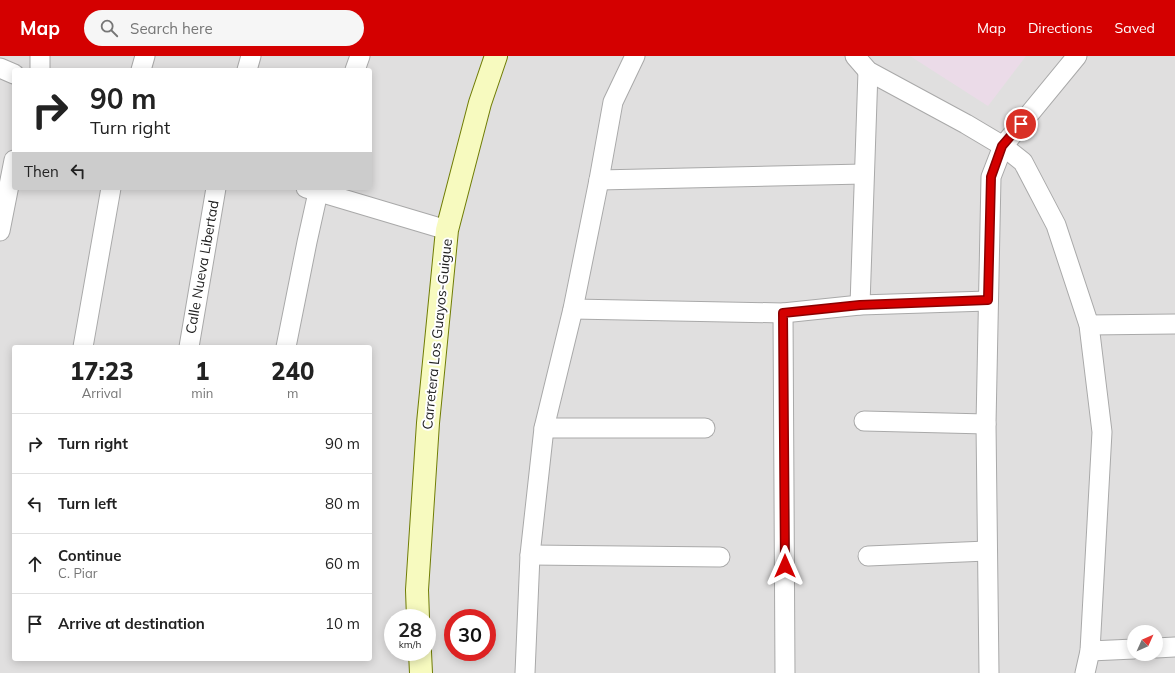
<!DOCTYPE html>
<style>
body{margin:0;font-family:Mulish,sans-serif;background:#f6f6f6;color:#222;height:100vh;display:flex;flex-direction:column;font-size:15px;white-space:nowrap}
*{box-sizing:border-box;margin:0}
p{font-size:13px;color:#767676}
.icon{flex:none;width:22px;height:22px;fill:none;stroke:currentColor;stroke-width:2;stroke-linecap:round;stroke-linejoin:round}
.map{position:relative;flex:1;overflow:hidden}
.drawer{position:absolute;left:12px;top:289px;width:360px;height:316px;display:flex;flex-direction:column;background:#fff;border-radius:4px;box-shadow:0 2px 10px #0003}
.drawer>*{flex:none}
.hud{position:absolute;left:12px;top:12px;width:360px;height:122px;border-radius:4px;box-shadow:0 2px 10px #0003;background:#fff;color:#222;overflow:hidden}
.needle{width:26px;rotate:45deg}
.buttons{position:absolute;left:1127px;top:569px;display:grid;gap:8px}
.buttons a{display:grid;place-items:center;width:36px;height:36px;border-radius:50%;background:#fff;box-shadow:0 2px 10px #0003;font-size:20px}
.speed{position:absolute;left:384px;top:553px;display:flex;gap:8px;font-size:20px;font-weight:700;text-align:center}
.speed>*{display:grid;place-content:center;width:52px;height:52px;border-radius:50%;background:#fff;box-shadow:0 2px 10px #0003;line-height:1}
.speed small{font-size:10px;font-weight:400}
.speed .limit{border:6px solid #d22;background:#fff;color:#111}
.pin{position:absolute;display:grid;place-items:center;width:34px;height:34px;color:#fff;margin:-17px;border:2px solid #fff;border-radius:50%;box-shadow:0 1px 4px #0007}
.me{position:absolute;width:44px;margin:-22px;rotate:0deg;stroke-linejoin:round;filter:drop-shadow(0 0 3px #0008)}
.turn{display:flex;align-items:center;gap:14px;height:84px;padding:0 12px;font-size:18px}
.turn .icon{width:52px;height:52px;stroke-width:2.5}
.turn b{display:block;font-size:28px;line-height:34px}
.then{display:flex;align-items:center;height:38px;padding:0 12px;background:#0003;gap:8px;font-size:15px}
.eta{display:flex;justify-content:space-evenly;align-items:center;height:68px;text-align:center}
.eta b{font-size:24px;font-weight:800;line-height:28px}
ul{padding:0;list-style:none}
li{display:flex;align-items:center;gap:12px;height:60px;padding:0 12px;border-top:1px solid #e0e0e0}
li div{flex:1}
li b{display:block;font-size:15px}
li em{font-style:normal}
header{display:flex;align-items:center;gap:24px;box-sizing:border-box;height:56px;padding:0 20px;background:#d40000;color:#fff}
header strong{font-size:19px}
nav{display:flex;gap:22px;margin-inline-start:auto;font-size:14px}
.search{width:280px;height:36px;background:#f6f6f6;display:flex;align-items:center;gap:10px;box-sizing:border-box;padding:0 14px;border-radius:22px;color:#767676;font-size:15px}
.map>svg:first-child{display:block}
</style>
<header>
<strong>Map</strong>
<div class="search"><svg class="icon" aria-label="search" viewBox="0 0 24 24"><circle cx="10" cy="10" r="6"/><path d="M15 15l6 6"/></svg>Search here</div>
<nav><a>Map</a><a>Directions</a><a>Saved</a></nav>
</header>
<div class="map">
<svg width="1175" height="617" viewBox="0 0 1175 617">
<rect width="100%" height="100%" fill="#f2efe9"/>
<path fill="#e0dfdf" fill-rule="evenodd" d="M 0,0 L 1175,0 L 1175,617 L 0,617 ZM 14,14 L 370,14 L 370,132 L 14,132 ZM 14,291 L 370,291 L 370,603 L 14,603 ZM 393,562 L 427,562 L 427,596 L 393,596 ZM 453,562 L 487,562 L 487,596 L 453,596 ZM 1134,576 L 1156,576 L 1156,598 L 1134,598 Z"/>
<path fill="#ebdbe8" d="M 910,0 L 1026,0 L 988,50 Z"/>
<g fill="none" stroke-linecap="round" stroke-linejoin="round">
<g stroke="#a9a9a9" stroke-width="21">
<g id="street">
<path d="M 855,0 L 868,15 L 966,68 L 1003,90 L 1023,106 L 1056,169 L 1089,269 L 1102,376 L 1090,595 L 1085,617"/>
<path d="M 0,12 L 14,18"/>
<path d="M 40,14 L 40,0"/>
<path d="M 141,14 L 145,0"/>
<path d="M 247,14 L 251,0"/>
<path d="M 355,14 L 360,0"/>
<path d="M 599,124 L 864,118"/>
<path d="M 306,132 L 447,174"/>
<path d="M 0,175 L 14,104"/>
<path d="M 860,249 L 868,15"/>
<path d="M 573,253 L 783,257 L 860,249 L 988,245"/>
<path d="M 783,257 L 785,617"/>
<path d="M 1089,269 L 1175,268"/>
<path d="M 83,291 L 111,132"/>
<path d="M 189,291 L 216,132"/>
<path d="M 286,291 L 307,186 L 319,132"/>
<path d="M 864,365 L 986,368"/>
<path d="M 544,372 L 705,372"/>
<path d="M 530,499 L 720,501"/>
<path d="M 868,500 L 987,495"/>
<path d="M 1156,592 L 1175,591"/>
<path d="M 1090,595 L 1134,593"/>
<path d="M 525,617 L 530,499 L 544,372 L 573,253 L 599,124 L 613,46 L 635,0"/>
<path d="M 989,617 L 986,368 L 991,121 L 1003,90 L 1077,0"/>
</g>
</g>
<g stroke="#707d05" stroke-width="24">
<g id="secondary">
<path d="M 418,562 L 417,534 L 428,367 L 447,174 L 480,47 L 496,0"/>
<path d="M 420,596 L 421,617"/>
</g>
</g>
<use href="#street" stroke="#fff" stroke-width="19"/>
<use href="#secondary" stroke="#f7fabf" stroke-width="22"/>
</g>
<g fill="none" stroke-linecap="round" stroke-linejoin="round">
<g stroke="#8a0000" stroke-width="10">
<path id="route" d="M 785,510 L 783,257 L 860,249 L 988,244 L 991,121 L 1002,90 L 1021,68"/>
</g>
<use href="#route" stroke="#d40000" stroke-width="7"/>
</g>
<g text-anchor="middle" stroke-width="4" stroke-linejoin="round" paint-order="stroke">
<g font-size="14" fill="#222" stroke="#fff">
<text transform="translate(202 211) rotate(-80)" y="5">Calle Nueva Libertad</text>
<text transform="translate(437 278) rotate(-84)" y="5">Carretera Los Guayos-Guigue</text>
</g>
</g>
</svg>
<div class="buttons">
<a><svg class="needle" viewBox="-14 -14 28 28"><path d="M0-13l5 13h-10z" fill="#e53935"/><path d="M0 13l5-13h-10z" fill="#767676"/></svg></a>
</div>
<div class="speed"><div>28<small>km/h</small></div><div class="limit">30</div></div>
<div class="pin" style="left:1021px;top:68px;background:#d93025"><svg class="icon" aria-label="arrive" viewBox="0 0 24 24"><path d="M6 21V4h12l-3 4 3 4H6"/></svg></div>
<svg class="me" style="left:785px;top:510px" viewBox="-20 -20 40 40"><path d="M0-17L14 15 0 8-14 15z" fill="#d40000" stroke="#fff" stroke-width="4"/></svg>
<div class="hud">
<div class="turn"><svg class="icon" aria-label="right" viewBox="0 0 24 24"><path d="M7 20v-9h11M14 6l5 5-5 5"/></svg><div><b>90 m</b>Turn right</div></div>
<div class="then">Then<svg class="icon" aria-label="left" viewBox="0 0 24 24"><path d="M17 20v-9H6M10 6l-5 5 5 5"/></svg></div>
</div>
<section class="drawer">
<div class="eta">
<div><b>17:23</b><p>Arrival</p></div>
<div><b>1</b><p>min</p></div>
<div><b>240</b><p>m</p></div>
</div>
<ul>
<li><svg class="icon" aria-label="right" viewBox="0 0 24 24"><path d="M7 20v-9h11M14 6l5 5-5 5"/></svg><div><b>Turn right</b></div><em>90 m</em></li>
<li><svg class="icon" aria-label="left" viewBox="0 0 24 24"><path d="M17 20v-9H6M10 6l-5 5 5 5"/></svg><div><b>Turn left</b></div><em>80 m</em></li>
<li><svg class="icon" aria-label="ahead" viewBox="0 0 24 24"><path d="M12 20V5M6 11l6-6 6 6"/></svg><div><b>Continue</b><p>C. Piar</p></div><em>60 m</em></li>
<li><svg class="icon" aria-label="arrive" viewBox="0 0 24 24"><path d="M6 21V4h12l-3 4 3 4H6"/></svg><div><b>Arrive at destination</b></div><em>10 m</em></li>
</ul>
</section>
</div>
